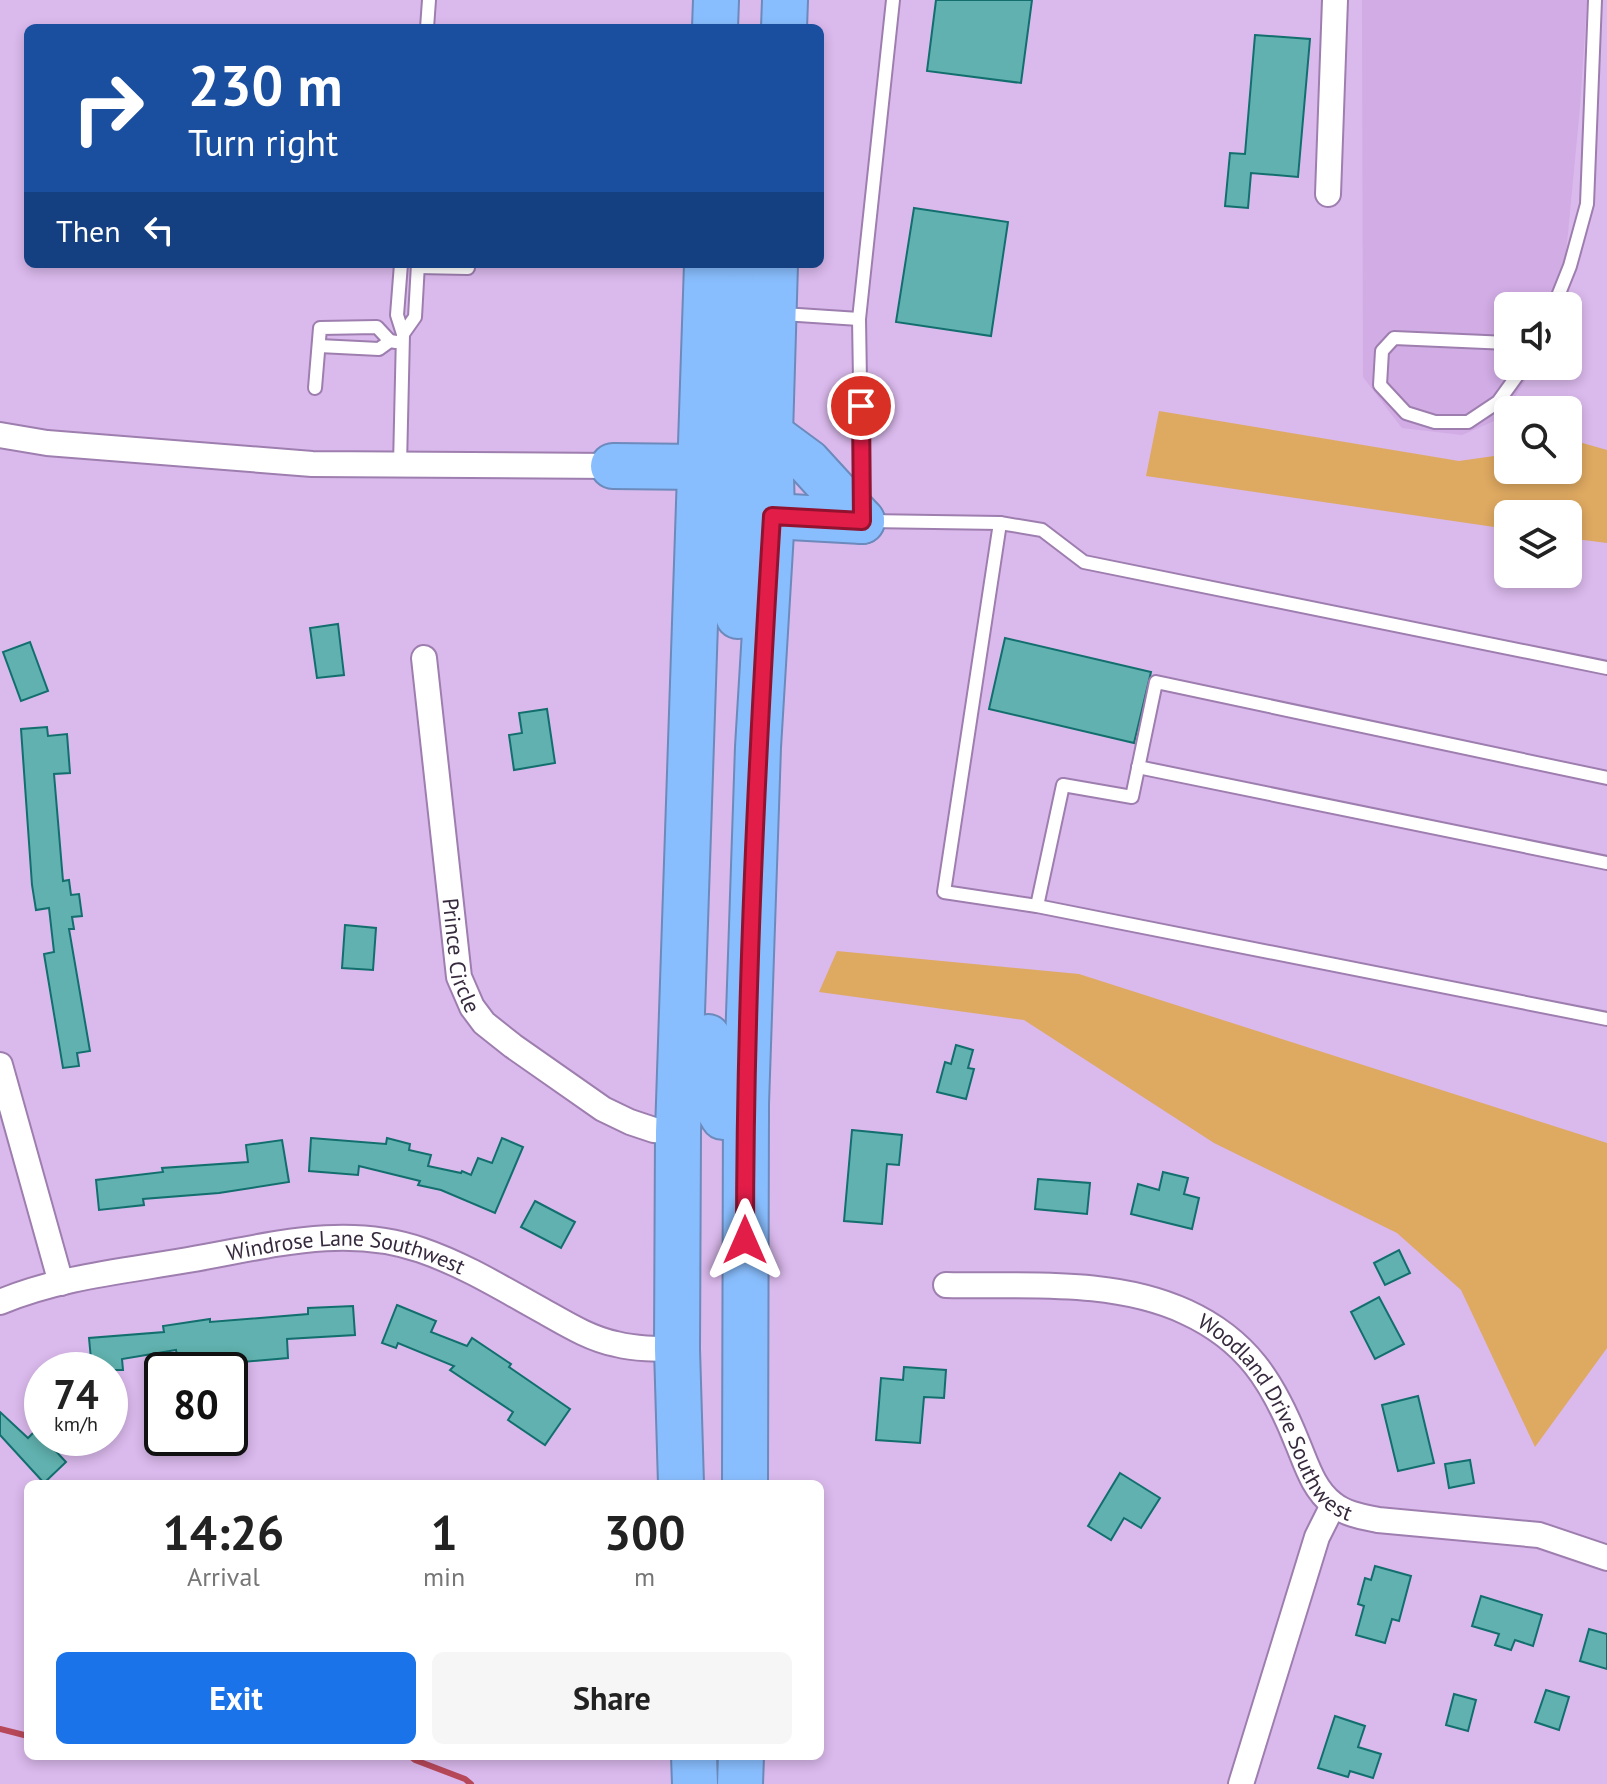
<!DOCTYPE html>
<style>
body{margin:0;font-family:"PT Sans",sans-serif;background:#f6f6f6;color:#222;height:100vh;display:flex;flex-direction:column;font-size:30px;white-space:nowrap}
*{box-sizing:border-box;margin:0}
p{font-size:26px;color:#767676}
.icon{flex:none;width:44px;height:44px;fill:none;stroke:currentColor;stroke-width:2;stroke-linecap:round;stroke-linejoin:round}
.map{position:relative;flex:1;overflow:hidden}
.sheet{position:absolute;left:24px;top:1480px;width:800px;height:280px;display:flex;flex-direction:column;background:#fff;border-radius:12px;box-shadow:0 4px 12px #0003}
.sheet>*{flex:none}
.top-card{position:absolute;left:24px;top:24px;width:800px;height:244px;border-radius:12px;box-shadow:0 4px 12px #0003;background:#1a4fa0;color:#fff;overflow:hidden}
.tools{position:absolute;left:1494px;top:292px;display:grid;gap:16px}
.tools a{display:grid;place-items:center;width:88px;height:88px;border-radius:12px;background:#fff;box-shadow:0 4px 12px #0003;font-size:40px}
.speed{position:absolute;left:24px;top:1352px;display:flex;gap:16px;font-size:40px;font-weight:700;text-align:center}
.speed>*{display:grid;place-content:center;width:104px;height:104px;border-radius:50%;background:#fff;box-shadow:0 4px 12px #0003;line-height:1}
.speed small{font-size:20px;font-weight:400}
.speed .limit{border:4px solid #111;border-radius:12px;background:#fff;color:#111}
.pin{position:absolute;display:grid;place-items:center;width:68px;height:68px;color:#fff;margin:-34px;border:4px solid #fff;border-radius:50%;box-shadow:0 2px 8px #0007}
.me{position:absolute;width:88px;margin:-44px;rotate:0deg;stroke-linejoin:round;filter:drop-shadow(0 0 6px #0008)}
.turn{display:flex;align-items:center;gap:28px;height:168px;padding:0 32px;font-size:36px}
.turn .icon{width:104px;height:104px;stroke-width:2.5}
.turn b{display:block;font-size:56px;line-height:68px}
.then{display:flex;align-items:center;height:76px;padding:0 32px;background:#0003;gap:16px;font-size:30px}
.eta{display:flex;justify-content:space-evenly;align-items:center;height:136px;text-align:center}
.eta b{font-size:48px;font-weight:700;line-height:56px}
.action{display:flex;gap:16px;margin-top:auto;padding:16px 32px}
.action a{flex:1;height:92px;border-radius:12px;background:#1a73e8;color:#fff;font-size:32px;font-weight:700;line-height:92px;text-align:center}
.action a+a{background:#f6f6f6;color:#222}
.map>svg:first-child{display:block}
</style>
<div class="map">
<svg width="1607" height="1784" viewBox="0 0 1607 1784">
<rect width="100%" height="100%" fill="#dab9ec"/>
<path fill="#d1ace5" d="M 1362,0 L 1587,0 L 1580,107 L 1561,306 L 1508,306 L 1508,366 L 1535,366 L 1501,418 L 1462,435 L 1402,428 L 1363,377 Z"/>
<g fill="#dea961">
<path d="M 1159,411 L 1459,461 L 1508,454 L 1508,470 L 1568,470 L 1568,444 L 1579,442 L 1607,450 L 1607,543 L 1568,538 L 1568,514 L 1508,514 L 1508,529 L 1146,476 Z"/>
<path d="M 837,951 L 1079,974 L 1607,1143 L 1607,1348 L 1535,1447 L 1461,1290 L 1397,1233 L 1214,1143 L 1024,1020 L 819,992 Z"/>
</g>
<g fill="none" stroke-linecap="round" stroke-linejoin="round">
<g stroke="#b74859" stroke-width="6">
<path d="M 0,1729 L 28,1736"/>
<path d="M 410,1756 L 415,1760 L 465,1779 L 471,1784"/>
</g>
</g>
<g fill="#60b1af" stroke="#126f6e" stroke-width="2">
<path d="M 936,0 L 1032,0 L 1021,83 L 927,71 Z"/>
<path d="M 1255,35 L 1310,39 L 1298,177 L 1251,173 L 1248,208 L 1225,206 L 1230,153 L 1245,154 Z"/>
<path d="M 914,208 L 1008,222 L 991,336 L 896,322 Z"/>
<path d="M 338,624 L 344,675 L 317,678 L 310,628 Z"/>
<path d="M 1005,638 L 1151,672 L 1134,743 L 989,709 Z"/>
<path d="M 30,642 L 48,691 L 21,701 L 3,652 Z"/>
<path d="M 547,709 L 555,763 L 514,770 L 509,735 L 522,733 L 519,713 Z"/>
<path d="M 47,727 L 48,736 L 67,734 L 70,773 L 54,774 L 63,881 L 69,880 L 71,895 L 79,894 L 82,916 L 72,917 L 74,929 L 69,929 L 90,1051 L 77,1053 L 79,1066 L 63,1068 L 44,954 L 54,952 L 49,908 L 36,910 L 32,885 L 21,729 Z"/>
<path d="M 345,925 L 376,928 L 373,970 L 342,968 Z"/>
<path d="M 956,1045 L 973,1050 L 968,1068 L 974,1069 L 966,1099 L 937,1092 L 945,1062 L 951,1064 Z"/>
<path d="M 852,1130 L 902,1135 L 899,1165 L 887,1164 L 882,1224 L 844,1221 Z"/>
<path d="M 311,1138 L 386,1144 L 387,1138 L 410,1144 L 409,1150 L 431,1155 L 428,1166 L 461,1173 L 462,1171 L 471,1175 L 478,1158 L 492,1163 L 502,1138 L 523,1147 L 495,1213 L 441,1190 L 418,1185 L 420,1181 L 359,1166 L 358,1175 L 309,1171 Z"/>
<path d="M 282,1140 L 289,1182 L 219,1193 L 143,1199 L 144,1205 L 99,1210 L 96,1180 L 163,1172 L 162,1168 L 248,1162 L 246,1145 Z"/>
<path d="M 1163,1172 L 1188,1178 L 1184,1194 L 1199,1198 L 1192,1229 L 1131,1214 L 1138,1184 L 1159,1190 Z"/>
<path d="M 1038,1179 L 1090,1183 L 1087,1214 L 1035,1209 Z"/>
<path d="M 535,1201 L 575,1222 L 561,1248 L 521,1227 Z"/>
<path d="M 1399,1250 L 1410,1273 L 1385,1285 L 1374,1263 Z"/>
<path d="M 1379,1297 L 1404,1344 L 1375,1359 L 1351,1312 Z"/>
<path d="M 397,1305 L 436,1321 L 431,1332 L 467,1346 L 472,1338 L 511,1364 L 509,1367 L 570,1409 L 545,1445 L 508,1420 L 513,1412 L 450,1370 L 454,1366 L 398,1343 L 396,1348 L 382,1343 Z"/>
<path d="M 353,1306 L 355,1335 L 287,1339 L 288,1358 L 243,1362 L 243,1357 L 179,1366 L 176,1350 L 122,1359 L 123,1370 L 92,1370 L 89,1338 L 164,1332 L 163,1326 L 210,1319 L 210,1322 L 308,1314 L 308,1308 Z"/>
<path d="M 904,1367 L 946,1370 L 944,1398 L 924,1397 L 920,1443 L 876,1440 L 881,1378 L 903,1380 Z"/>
<path d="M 1418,1396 L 1434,1463 L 1398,1471 L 1382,1405 Z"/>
<path d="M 0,1412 L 28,1438 L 36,1430 L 66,1462 L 44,1483 L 0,1435 Z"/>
<path d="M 1470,1460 L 1474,1483 L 1449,1488 L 1445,1464 Z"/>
<path d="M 1120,1473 L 1160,1498 L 1141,1528 L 1124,1518 L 1111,1540 L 1088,1526 Z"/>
<path d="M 1375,1566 L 1411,1576 L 1399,1621 L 1392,1619 L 1385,1643 L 1356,1635 L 1364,1606 L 1358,1604 L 1365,1578 L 1371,1580 Z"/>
<path d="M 1481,1596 L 1542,1615 L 1533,1646 L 1515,1640 L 1511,1650 L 1495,1645 L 1499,1634 L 1472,1626 Z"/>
<path d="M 1589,1629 L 1607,1634 L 1607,1669 L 1580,1661 Z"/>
<path d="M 1546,1690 L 1569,1697 L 1559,1730 L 1535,1722 Z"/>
<path d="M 1454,1694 L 1476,1700 L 1468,1731 L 1446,1725 Z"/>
<path d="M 1335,1716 L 1365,1726 L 1358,1747 L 1381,1754 L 1373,1778 L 1350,1771 L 1348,1777 L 1318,1768 Z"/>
</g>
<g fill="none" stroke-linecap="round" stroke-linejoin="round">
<g stroke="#9e7eaf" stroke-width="16">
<g id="lane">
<path d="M 427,28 L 429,0"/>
<path d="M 418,267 L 468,268"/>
<path d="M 1554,306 L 1570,266 L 1587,204 L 1595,0"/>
<path d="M 783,314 L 859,319"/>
<path d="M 403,334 L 415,317 L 418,264"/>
<path d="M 1508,343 L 1394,338 L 1382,351 L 1380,385 L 1406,413 L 1435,422 L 1468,422 L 1498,402 L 1524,366"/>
<path d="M 319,346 L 379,349 L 390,341 L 396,342"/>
<path d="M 315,388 L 320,328 L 377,327 L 390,341"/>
<path d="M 400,465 L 403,334 L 397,315 L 401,264"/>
<path d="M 862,504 L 859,319 L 893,0"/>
<path d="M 868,521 L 1000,523 L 1042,530 L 1084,562 L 1607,668"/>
<path d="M 1000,523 L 944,892 L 1037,906 L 1607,1019"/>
<path d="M 1138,767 L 1607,863"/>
<path d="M 1037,906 L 1063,785 L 1132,797 L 1156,682 L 1607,778"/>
</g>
</g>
<g stroke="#9e7eaf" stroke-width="28">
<g id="street">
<path d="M 1328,194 L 1335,0"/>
<path d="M 0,435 L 47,443 L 312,464 L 613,466"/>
<path id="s1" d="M 424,658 L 459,977 L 472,1007 L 484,1023 L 513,1046 L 603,1109 L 630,1122 L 654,1130 L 678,1132"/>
<path d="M 0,1065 L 61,1283"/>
<path id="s2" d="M 946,1285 C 1025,1287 1112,1278 1186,1312 C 1247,1340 1273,1382 1297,1442 C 1306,1463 1313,1489 1333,1504 C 1345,1514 1364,1517 1378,1520 L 1539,1535 L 1607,1558"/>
<path id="s3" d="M 0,1302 C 60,1277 125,1271 188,1260 C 266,1247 343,1223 421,1250 C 465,1265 505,1290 545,1312 C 568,1325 591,1339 616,1344 C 636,1349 656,1349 677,1349"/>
<path d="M 1241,1784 L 1317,1537 L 1333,1505"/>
</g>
</g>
<g stroke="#6c8abb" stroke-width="48">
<g id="highway">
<path d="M 715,28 L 716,0"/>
<path d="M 784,28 L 785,0"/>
<path d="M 736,264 L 742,457 L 750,481 L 772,516 L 862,521"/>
<path d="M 770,434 L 808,462 L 862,521"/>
<path d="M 613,466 L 699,467 L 732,519 L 739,561 L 738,616"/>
<path d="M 708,1037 L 707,1090 L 723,1117 L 746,1117"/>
<path d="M 681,1484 L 677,1349 L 678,1132 L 707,264"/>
<path d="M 745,1484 L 746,1104 L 758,747 L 772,516 L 770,434 L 775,264"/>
<path d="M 694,1756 L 695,1784"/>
<path d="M 740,1784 L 741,1756"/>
</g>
</g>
<use href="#lane" stroke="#fff" stroke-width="12"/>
<use href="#street" stroke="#fff" stroke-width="24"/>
<use href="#highway" stroke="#89befe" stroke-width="44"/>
</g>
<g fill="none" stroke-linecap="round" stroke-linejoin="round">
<g stroke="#92132f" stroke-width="20">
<path id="route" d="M 745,1240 C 745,998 757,757 772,516 L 862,521 L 861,406"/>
</g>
<use href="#route" stroke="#e11d48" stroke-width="14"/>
</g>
<g text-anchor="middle" stroke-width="7" stroke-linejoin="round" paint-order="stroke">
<g font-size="22" fill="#372a3e" stroke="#dab9ec">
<text dy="8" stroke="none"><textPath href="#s1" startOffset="300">Prince Circle</textPath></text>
<text dy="8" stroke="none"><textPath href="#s3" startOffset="354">Windrose Lane Southwest</textPath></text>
<text dy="8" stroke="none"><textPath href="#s2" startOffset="386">Woodland Drive Southwest</textPath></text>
</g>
</g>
</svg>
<div class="tools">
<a><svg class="icon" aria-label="sound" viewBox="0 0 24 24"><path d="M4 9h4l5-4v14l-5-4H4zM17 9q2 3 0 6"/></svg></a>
<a><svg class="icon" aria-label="search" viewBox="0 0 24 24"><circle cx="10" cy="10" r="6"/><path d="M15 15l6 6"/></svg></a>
<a><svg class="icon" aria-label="layers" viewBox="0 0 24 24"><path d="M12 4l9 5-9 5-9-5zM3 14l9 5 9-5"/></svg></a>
</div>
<div class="speed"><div>74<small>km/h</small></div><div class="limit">80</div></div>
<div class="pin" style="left:861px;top:406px;background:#d93025"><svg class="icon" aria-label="arrive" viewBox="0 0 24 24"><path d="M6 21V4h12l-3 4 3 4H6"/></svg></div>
<svg class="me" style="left:745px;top:1240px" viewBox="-20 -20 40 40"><path d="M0-17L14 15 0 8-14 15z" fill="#e11d48" stroke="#fff" stroke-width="4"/></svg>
<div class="top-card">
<div class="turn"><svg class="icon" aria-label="right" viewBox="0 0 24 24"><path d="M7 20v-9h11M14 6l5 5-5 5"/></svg><div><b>230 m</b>Turn right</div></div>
<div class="then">Then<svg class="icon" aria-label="left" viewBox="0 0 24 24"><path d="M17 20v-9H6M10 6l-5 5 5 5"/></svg></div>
</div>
<section class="sheet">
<div class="eta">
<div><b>14:26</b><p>Arrival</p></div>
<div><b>1</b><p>min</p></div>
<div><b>300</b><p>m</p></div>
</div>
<div class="action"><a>Exit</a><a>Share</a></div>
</section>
</div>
